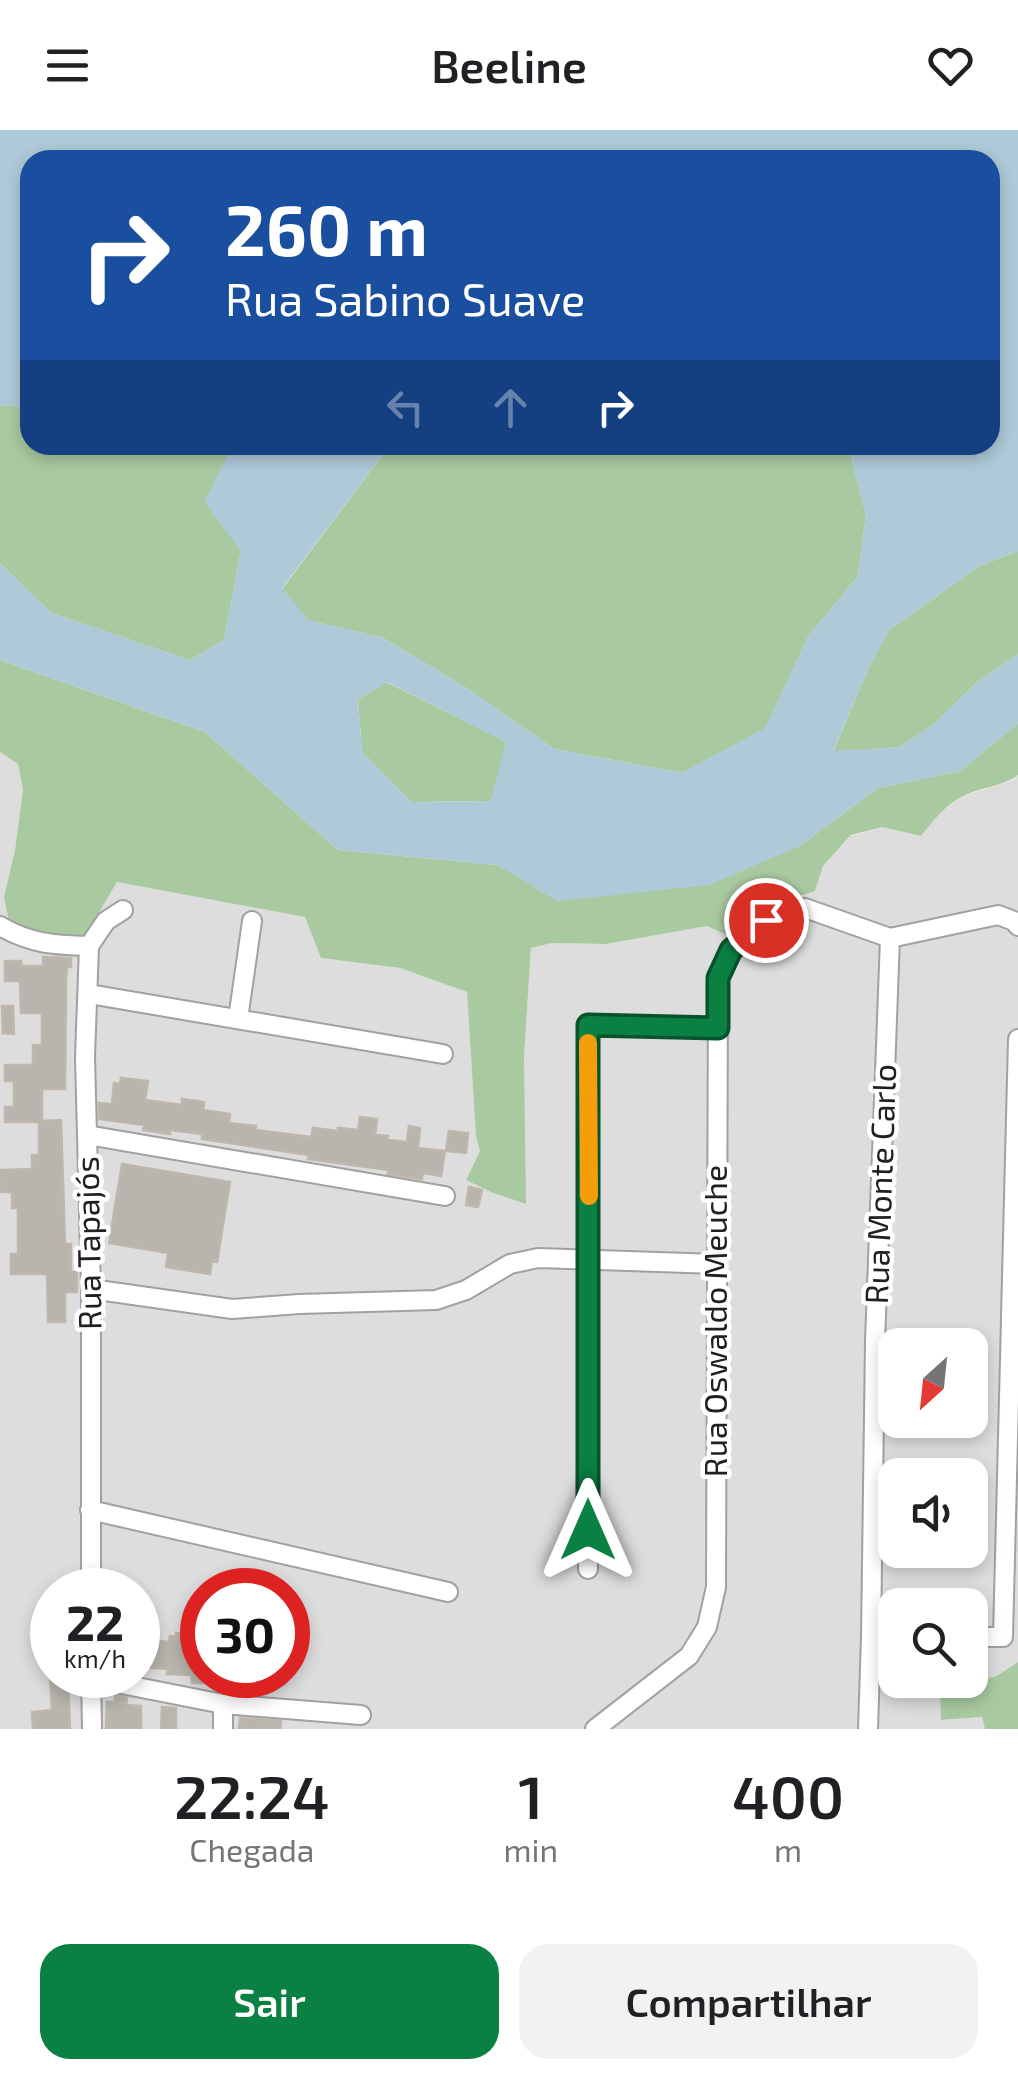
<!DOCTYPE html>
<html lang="pt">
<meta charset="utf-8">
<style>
body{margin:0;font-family:"Exo 2",sans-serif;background:#f2f2f2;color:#202124;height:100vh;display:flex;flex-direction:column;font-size:38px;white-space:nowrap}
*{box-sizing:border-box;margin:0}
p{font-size:32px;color:#757577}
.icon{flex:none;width:55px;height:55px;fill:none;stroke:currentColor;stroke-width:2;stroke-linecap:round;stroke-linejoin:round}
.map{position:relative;height:1599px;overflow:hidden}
.drawer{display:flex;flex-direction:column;background:#fff;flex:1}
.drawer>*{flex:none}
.top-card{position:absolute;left:20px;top:20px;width:980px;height:305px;border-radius:30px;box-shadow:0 5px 15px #0003;background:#1a4fa0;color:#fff;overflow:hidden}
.needle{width:65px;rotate:207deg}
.tools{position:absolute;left:878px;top:1198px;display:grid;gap:20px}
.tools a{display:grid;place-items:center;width:110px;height:110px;border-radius:20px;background:#fff;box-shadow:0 5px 15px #0003;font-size:50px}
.speed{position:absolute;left:30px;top:1438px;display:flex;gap:20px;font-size:50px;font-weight:700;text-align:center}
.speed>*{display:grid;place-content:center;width:130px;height:130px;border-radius:50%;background:#fff;box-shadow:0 5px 15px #0003;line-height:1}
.speed small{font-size:25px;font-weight:400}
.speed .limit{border:15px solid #d22;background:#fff;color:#111}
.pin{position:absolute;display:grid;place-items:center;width:85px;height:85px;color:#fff;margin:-42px;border:5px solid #fff;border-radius:50%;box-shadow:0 2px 10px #0007}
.me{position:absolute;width:110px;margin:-55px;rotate:0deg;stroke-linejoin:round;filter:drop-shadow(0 0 8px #0008)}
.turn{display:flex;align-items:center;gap:35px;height:210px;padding:0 40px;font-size:45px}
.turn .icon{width:130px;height:130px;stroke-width:2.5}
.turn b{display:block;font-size:70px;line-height:85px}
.lanes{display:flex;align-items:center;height:95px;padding:0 40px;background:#0003;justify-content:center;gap:50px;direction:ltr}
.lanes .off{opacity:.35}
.eta{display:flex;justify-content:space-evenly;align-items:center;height:170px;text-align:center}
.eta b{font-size:60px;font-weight:600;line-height:70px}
.action{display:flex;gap:20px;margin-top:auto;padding:20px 40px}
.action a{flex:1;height:115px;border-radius:30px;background:#0b8043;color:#fff;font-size:40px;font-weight:600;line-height:115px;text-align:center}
.action a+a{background:#f2f2f2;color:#202124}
header{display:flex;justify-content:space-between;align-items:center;height:130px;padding:0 40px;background:#fff;font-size:45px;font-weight:600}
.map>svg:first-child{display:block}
</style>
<header><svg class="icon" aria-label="menu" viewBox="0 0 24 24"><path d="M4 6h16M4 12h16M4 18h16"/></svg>Beeline<svg class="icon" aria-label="heart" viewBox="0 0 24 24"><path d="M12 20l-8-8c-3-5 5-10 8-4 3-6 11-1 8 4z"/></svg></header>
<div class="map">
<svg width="1018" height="1599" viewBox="0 0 1018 1599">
<rect width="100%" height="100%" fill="#efeee8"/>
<path fill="#dedddd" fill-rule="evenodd" d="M 0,622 L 18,634 L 23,659 L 15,720 L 4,767 L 84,808 L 117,752 L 305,787 L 321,828 L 400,838 L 467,862 L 476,1006 L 480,1021 L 466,1050 L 491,1062 L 525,1073 L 524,926 L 531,818 L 552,813 L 606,814 L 707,796 L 745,796 L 770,775 L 815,761 L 823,736 L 851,706 L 882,697 L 921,706 L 939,683 L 963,666 L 1011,651 L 1018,645 L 1018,1532 L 995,1547 L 970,1550 L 970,1475 L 895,1475 L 895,1550 L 967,1550 L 940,1553 L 942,1590 L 983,1587 L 985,1599 L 0,1599 ZM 895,1215 L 970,1215 L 970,1290 L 895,1290 ZM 895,1345 L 970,1345 L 970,1420 L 895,1420 ZM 52,1460 L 138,1460 L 138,1545 L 52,1545 ZM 202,1460 L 288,1460 L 288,1545 L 202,1545 Z"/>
<g fill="#a9caa1">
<path d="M 0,275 L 30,278 L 30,315 L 238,315 L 228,324 L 241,421 L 224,510 L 190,530 L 51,483 L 0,433 Z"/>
<path d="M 390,315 L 850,315 L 854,341 L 866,384 L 858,446 L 808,507 L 765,599 L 682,643 L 554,619 L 465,557 L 383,508 L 308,490 L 282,459 Z"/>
<path d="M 1018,421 L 1018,524 L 977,552 L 932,596 L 900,617 L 833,622 L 869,537 L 888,501 L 979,436 Z"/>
<path d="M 0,530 L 205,602 L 338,720 L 498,735 L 558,771 L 798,717 L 878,658 L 960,641 L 1018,593 L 1018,645 C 1002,657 981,657 963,666 C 945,675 933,691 921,706 L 882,697 L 851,705 L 823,736 L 815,761 L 770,775 L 745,796 L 725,804 L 707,796 L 606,814 L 552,813 L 531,818 L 524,926 L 526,1074 L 491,1062 L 466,1050 L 480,1021 L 476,1006 L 467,862 L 400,838 L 321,828 L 305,787 L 117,752 L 84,808 L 28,806 L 10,796 L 4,767 L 15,720 L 23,659 L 18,634 L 0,622 Z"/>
<path d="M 386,552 L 507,612 L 491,671 L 411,672 L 362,622 L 358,569 Z"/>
<path d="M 1018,1532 L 1018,1599 L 985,1599 L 982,1587 L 941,1590 L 940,1553 L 995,1547 Z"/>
</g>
<path fill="#aec9d7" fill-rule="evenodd" d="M 0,0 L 1018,0 L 1018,421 L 979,436 L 888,501 L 869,537 L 833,621 L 900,617 L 932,596 L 977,552 L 1018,524 L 1018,593 L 960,641 L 878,658 L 798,717 L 709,755 L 558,771 L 497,735 L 338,720 L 205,602 L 0,530 L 0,433 L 51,483 L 190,530 L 224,510 L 241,421 L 204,372 L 228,324 L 238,315 L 390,315 L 282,458 L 308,490 L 383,508 L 465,557 L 554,619 L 682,643 L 765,598 L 808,507 L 858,446 L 866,384 L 854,341 L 850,315 L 990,315 L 990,30 L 30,30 L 30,278 L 0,275 ZM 387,552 L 506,612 L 491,671 L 411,672 L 362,622 L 358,569 Z"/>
<g fill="#b8b4ae" stroke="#bfb7ac" stroke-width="2.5">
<path d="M 43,827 L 71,828 L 71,837 L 67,837 L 66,850 L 65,959 L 42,959 L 42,991 L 61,990 L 65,1114 L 71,1114 L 71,1142 L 77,1142 L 77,1162 L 65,1162 L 65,1192 L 48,1192 L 47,1144 L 11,1144 L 11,1124 L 18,1124 L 18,1078 L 12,1078 L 12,1062 L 0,1062 L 0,1040 L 32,1039 L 32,1025 L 39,1025 L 39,992 L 5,992 L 5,977 L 14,977 L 14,951 L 5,951 L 5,935 L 33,935 L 33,915 L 42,915 L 42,883 L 21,883 L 20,851 L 5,851 L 5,831 L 21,831 L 21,836 L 43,836 Z"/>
<path d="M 2,876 L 13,876 L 14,904 L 3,903 Z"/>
<path d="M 121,948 L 148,951 L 145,970 L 182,975 L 182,969 L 204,972 L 203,980 L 230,984 L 229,993 L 256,996 L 255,1000 L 311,1007 L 313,998 L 338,1001 L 338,998 L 358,1000 L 360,987 L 377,989 L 375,1005 L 388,1006 L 387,1010 L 407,1012 L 409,996 L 420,998 L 418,1018 L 445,1021 L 441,1046 L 423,1043 L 422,1049 L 388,1044 L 389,1040 L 308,1029 L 309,1025 L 202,1009 L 202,1004 L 170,1000 L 170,1004 L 143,1000 L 144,995 L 99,989 L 99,973 L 112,974 L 114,953 L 120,954 Z"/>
<path d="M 449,1001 L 468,1003 L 466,1023 L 446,1021 Z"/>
<path d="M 122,1034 L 230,1052 L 217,1132 L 212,1131 L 210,1144 L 166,1137 L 168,1123 L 109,1113 Z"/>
<path d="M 469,1057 L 482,1060 L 478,1077 L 466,1075 Z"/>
<path d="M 189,1481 L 202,1481 L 202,1553 L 192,1553 L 191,1545 L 167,1544 L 168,1539 L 139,1537 L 141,1509 L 169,1512 L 170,1506 L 176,1507 L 176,1503 L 189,1504 Z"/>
<path d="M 50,1549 L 68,1549 L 70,1599 L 33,1599 L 32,1582 L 52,1580 Z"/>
<path d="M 115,1565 L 127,1568 L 126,1575 L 141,1576 L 141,1599 L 106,1599 L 107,1572 L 115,1572 Z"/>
<path d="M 162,1577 L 176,1578 L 176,1599 L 161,1599 Z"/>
<path d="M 240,1588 L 281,1591 L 280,1599 L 239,1599 Z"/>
</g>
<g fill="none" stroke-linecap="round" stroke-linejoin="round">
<g stroke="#a1a1a1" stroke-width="22">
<g id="minor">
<path d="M 0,796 C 31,814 54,815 89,816"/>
<path d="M 890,808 L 998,785 L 1014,791 L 1018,796"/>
<path d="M 89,864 L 443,924"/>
<path d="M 238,889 L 252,791"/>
<path d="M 87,1005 L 445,1066"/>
<path d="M 91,1159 L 232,1179 L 299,1174 L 436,1170 L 466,1160 L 510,1134 L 538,1128 L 717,1134"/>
<path d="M 90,1380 L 448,1462"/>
<path d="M 588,1439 L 588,895 L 718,898"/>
<path d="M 91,1460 L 91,1159 L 85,927 L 89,816 L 106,791 L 123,780"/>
<path d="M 871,1507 L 895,1507"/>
<path d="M 970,1507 L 1003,1507 L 1018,909"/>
<path d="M 91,1545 L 92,1599"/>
<path d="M 91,1548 L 223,1574 L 361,1585"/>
<path d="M 223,1599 L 223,1574"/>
<path d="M 595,1599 L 689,1526 L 707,1497 L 716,1457 L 718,848 L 731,820 L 767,790 L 805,778 L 890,808"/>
<path d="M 868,1599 L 871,1507 L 875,1212 L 890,808"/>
</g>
</g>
<use href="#minor" stroke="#fff" stroke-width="18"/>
</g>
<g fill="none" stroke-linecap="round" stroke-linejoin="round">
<g stroke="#07532c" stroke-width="25">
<path id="route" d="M 588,1400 L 588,895 L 718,898 L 718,848 L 731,820 L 766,790"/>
</g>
<use href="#route" stroke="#0b8043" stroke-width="18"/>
<path stroke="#f59e0b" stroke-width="18" d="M 588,913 L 589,1066"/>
</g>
<g text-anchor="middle" stroke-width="9" stroke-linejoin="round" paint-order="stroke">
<g font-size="32" fill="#202020" stroke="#fff">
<text transform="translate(881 1054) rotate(-88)" y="11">Rua Monte Carlo</text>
<text transform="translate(89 1113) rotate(-91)" y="11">Rua Tapajós</text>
<text transform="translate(716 1191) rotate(-90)" y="11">Rua Oswaldo Meuche</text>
</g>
</g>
</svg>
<div class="tools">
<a><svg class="needle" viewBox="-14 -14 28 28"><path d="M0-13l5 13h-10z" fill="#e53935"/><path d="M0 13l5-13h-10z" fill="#757577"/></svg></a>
<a><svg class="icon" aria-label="sound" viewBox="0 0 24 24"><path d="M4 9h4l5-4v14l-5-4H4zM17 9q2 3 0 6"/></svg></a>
<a><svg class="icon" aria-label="search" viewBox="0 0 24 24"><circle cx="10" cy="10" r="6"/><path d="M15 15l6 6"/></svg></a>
</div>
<div class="speed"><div>22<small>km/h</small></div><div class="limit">30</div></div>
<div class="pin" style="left:766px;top:790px;background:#d93025"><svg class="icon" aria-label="arrive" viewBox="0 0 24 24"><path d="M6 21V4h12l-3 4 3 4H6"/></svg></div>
<svg class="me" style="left:588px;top:1400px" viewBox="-20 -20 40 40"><path d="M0-17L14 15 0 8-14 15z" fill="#0b8043" stroke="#fff" stroke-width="4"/></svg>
<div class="top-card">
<div class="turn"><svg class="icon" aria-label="right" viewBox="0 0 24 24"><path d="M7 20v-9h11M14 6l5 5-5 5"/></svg><div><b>260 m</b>Rua Sabino Suave</div></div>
<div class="lanes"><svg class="icon off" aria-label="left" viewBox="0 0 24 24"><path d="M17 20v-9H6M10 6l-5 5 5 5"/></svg><svg class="icon off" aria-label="ahead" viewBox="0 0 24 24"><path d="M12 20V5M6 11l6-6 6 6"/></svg><svg class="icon" aria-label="right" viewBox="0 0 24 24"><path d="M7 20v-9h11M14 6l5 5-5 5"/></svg></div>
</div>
</div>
<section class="drawer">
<div class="eta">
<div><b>22:24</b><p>Chegada</p></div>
<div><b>1</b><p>min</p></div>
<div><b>400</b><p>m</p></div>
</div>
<div class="action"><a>Sair</a><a>Compartilhar</a></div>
</section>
